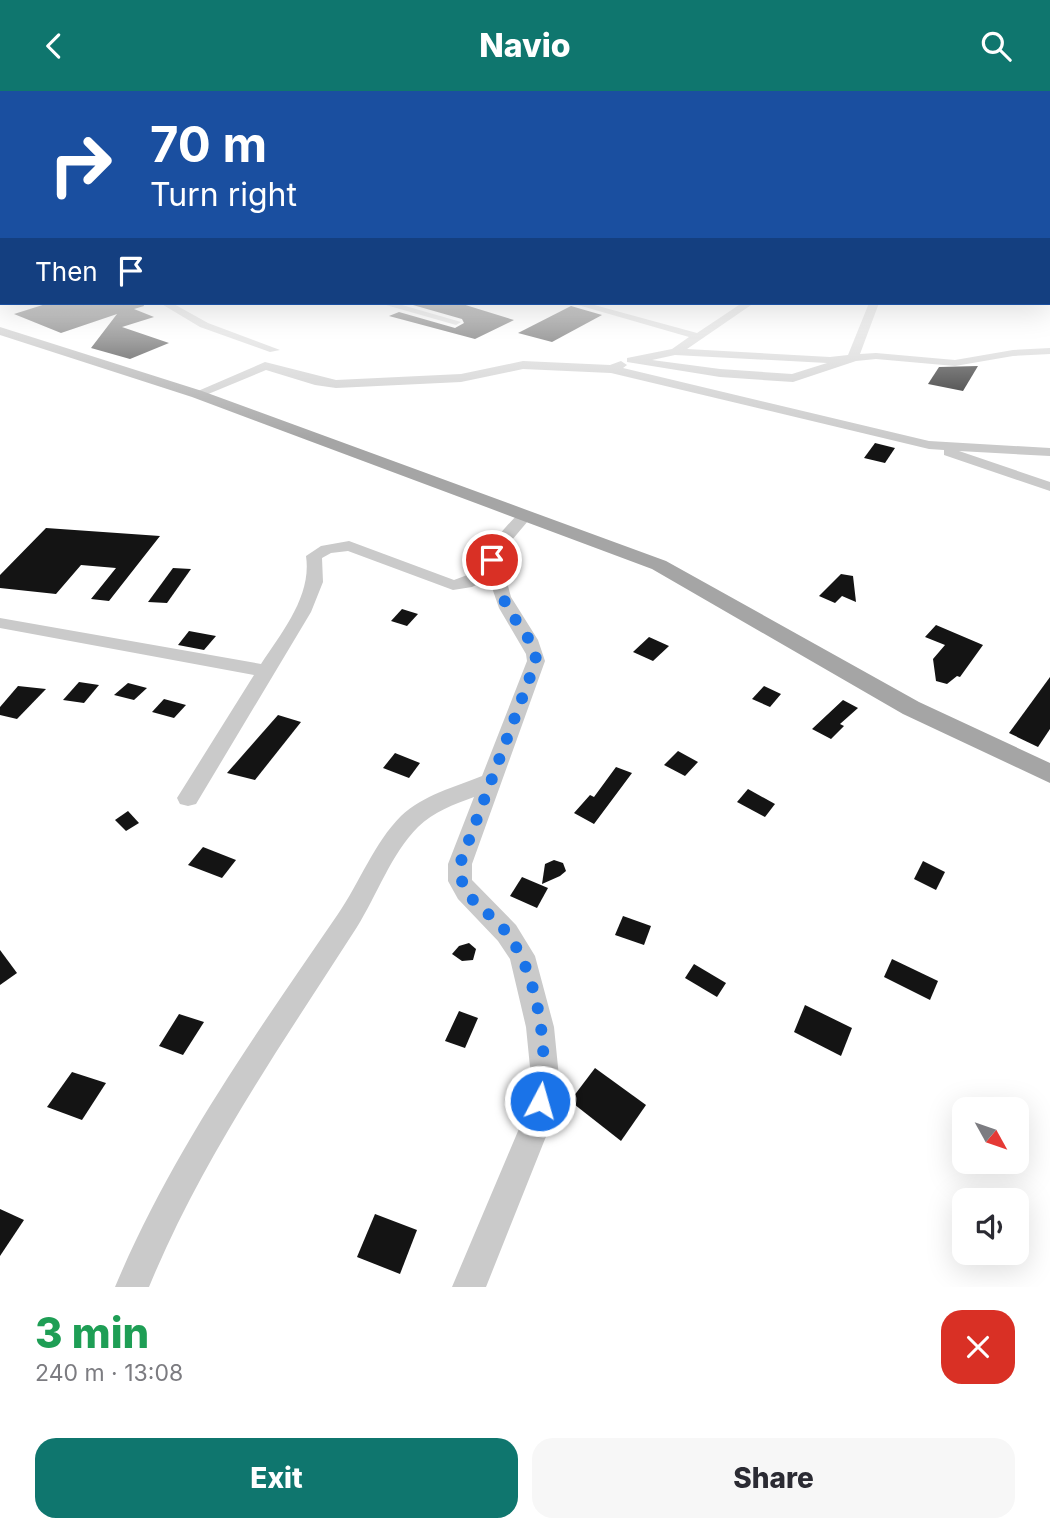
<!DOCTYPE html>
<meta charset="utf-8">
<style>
body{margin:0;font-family:Inter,sans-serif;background:#f7f7f7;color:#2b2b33;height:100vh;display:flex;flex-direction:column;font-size:26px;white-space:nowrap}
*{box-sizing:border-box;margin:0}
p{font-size:23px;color:#7c7c81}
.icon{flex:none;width:38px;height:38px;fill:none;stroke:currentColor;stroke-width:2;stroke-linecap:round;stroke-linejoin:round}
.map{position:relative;height:1196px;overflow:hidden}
.sheet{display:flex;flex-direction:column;background:#fff;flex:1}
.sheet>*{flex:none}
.top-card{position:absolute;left:0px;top:0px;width:1050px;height:214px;box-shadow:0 7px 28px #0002;background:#1a4fa0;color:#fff;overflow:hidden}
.needle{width:46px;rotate:130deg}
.fabs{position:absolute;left:952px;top:1006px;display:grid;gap:14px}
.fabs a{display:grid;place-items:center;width:77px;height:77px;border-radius:14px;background:#fff;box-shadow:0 7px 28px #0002;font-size:35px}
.pin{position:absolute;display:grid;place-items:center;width:60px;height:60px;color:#fff;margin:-30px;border:4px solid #fff;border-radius:50%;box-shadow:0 2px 7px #0007}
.me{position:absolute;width:77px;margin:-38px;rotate:6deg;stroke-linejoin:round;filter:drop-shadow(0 0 5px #0008)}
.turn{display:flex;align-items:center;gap:24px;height:147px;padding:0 35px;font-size:32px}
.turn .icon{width:91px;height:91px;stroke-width:2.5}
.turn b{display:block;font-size:49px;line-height:60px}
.then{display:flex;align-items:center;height:66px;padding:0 35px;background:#0003;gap:14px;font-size:26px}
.round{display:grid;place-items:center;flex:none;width:74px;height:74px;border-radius:21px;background:#f7f7f7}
.headline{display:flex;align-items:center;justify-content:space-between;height:119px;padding:0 35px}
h1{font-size:42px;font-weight:800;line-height:52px;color:#1e9e55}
.button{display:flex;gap:14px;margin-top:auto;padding:14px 35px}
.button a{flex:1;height:80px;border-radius:21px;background:#0f766e;color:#fff;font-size:28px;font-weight:800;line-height:80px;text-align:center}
.button a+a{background:#f7f7f7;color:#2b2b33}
header{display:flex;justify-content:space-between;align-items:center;height:91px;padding:0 35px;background:#0f766e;color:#fff;font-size:32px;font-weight:800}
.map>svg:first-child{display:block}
</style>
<header><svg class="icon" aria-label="back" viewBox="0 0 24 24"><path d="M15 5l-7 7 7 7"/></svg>Navio<svg class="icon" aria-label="search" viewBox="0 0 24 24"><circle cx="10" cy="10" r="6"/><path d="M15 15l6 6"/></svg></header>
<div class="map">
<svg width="1050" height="1196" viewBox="0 0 1050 1196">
<rect width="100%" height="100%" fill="#fff"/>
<g fill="#141414">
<path d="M 49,212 L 143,212 L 144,215 L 134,218 L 154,226 L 122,236 L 169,252 L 130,268 L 91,257 L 117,223 L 61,242 L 14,223 Z"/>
<path d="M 419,212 L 459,212 L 514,229 L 475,248 L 389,225 L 399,221 L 455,237 L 464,232 L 462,228 L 413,214 Z"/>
<path d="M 571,215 L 602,224 L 552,251 L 518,242 Z"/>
<path d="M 978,275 L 963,300 L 928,293 L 939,276 Z"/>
<path d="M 875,352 L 895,357 L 885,372 L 864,367 Z"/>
<path d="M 46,437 L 160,445 L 109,510 L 91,508 L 116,477 L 81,474 L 56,503 L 0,497 L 0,484 Z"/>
<path d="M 173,477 L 191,478 L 167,512 L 148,511 Z"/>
<path d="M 841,483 L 853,485 L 856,511 L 842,505 L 835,512 L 819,505 Z"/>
<path d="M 402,518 L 418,523 L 407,535 L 391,530 Z"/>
<path d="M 936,534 L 983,554 L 960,586 L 957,585 L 947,593 L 936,590 L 933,568 L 945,554 L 925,546 Z"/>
<path d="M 189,540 L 216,545 L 204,559 L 178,554 Z"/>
<path d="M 649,546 L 669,555 L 653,570 L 633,561 Z"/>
<path d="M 1050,586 L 1050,638 L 1038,656 L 1009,642 Z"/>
<path d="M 79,591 L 99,594 L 84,612 L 63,609 Z"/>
<path d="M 128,592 L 147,597 L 134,609 L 114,604 Z"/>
<path d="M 18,595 L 46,598 L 17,628 L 0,624 L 0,616 Z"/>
<path d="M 764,595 L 781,603 L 770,616 L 752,608 Z"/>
<path d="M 164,608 L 186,614 L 174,627 L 152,621 Z"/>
<path d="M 843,609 L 858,617 L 840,633 L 844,635 L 831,648 L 812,638 Z"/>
<path d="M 278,624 L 301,631 L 255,689 L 227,682 Z"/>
<path d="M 678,660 L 698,671 L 685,685 L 664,674 Z"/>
<path d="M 395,662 L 420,672 L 409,687 L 383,677 Z"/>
<path d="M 616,676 L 632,682 L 594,733 L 574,722 L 590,704 L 594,706 Z"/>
<path d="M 748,698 L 775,713 L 765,726 L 737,711 Z"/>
<path d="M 128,720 L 139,732 L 126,740 L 115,729 Z"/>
<path d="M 203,756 L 236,769 L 222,787 L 188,774 Z"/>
<path d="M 554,769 L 563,772 L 566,780 L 560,785 L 542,793 L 545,773 Z"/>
<path d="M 923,770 L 945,781 L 936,799 L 914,788 Z"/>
<path d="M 522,786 L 548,797 L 537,817 L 510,805 Z"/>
<path d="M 623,825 L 651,835 L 644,854 L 615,844 Z"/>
<path d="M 469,852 L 476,858 L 473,869 L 462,870 L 452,863 L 459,855 Z"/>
<path d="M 0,859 L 17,882 L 0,894 Z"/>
<path d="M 892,868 L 938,890 L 930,909 L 884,886 Z"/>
<path d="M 694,873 L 726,892 L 717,906 L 685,887 Z"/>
<path d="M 805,914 L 852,937 L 841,965 L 794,941 Z"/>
<path d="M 459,920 L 478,927 L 465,957 L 445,950 Z"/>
<path d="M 179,923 L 204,931 L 183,964 L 159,955 Z"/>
<path d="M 595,977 L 646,1014 L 621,1050 L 570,1010 Z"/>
<path d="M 72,981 L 106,992 L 82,1029 L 47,1016 Z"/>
<path d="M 0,1118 L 24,1129 L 0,1165 Z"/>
<path d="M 375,1123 L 417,1139 L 400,1183 L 357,1166 Z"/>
</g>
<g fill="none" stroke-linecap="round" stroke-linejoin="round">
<g fill="#cacaca" fill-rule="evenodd">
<path d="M 0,199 L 2,199 L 0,206 Z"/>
<path d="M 160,212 L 172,212 L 208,232 L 280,259 L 270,261 L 200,236 Z"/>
<path d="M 379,212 L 395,212 L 461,231 L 456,234 Z"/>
<path d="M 571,212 L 587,212 L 697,242 L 742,212 L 754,212 L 687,258 L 830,266 L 848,264 L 869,212 L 879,212 L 860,263 L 876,262 L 955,269 L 1013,259 L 1050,257 L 1050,263 L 1013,265 L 955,275 L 876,268 L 856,270 L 793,291 L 720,286 L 627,271 L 627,267 L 672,258 L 689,246 ZM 675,264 L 827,272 L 792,283 L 720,278 L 652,269 Z"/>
<path d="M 523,270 L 610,274 L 621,270 L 627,274 L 623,277 L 929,350 L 1050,357 L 1050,365 L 959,360 L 1050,391 L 1050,400 L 944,364 L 944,359 L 929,358 L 611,282 L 523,278 L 461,291 L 336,297 L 315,294 L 266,279 L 201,306 L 193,306 L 191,303 L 265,271 L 336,289 L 461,283 Z"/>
<path d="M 525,419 L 533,424 L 512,449 L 501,469 L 511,506 L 538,549 L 545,570 L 472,773 L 472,789 L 516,834 L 535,865 L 554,936 L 559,986 L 551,1033 L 486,1196 L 452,1196 L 521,1033 L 531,986 L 526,936 L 510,868 L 498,850 L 458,808 L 448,790 L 448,773 L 474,706 C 455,713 433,721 418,736 C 391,763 377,804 357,836 C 282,953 202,1067 149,1196 L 115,1196 C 172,1060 256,943 338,823 C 360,791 374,752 401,725 C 423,704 455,696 482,685 L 527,570 L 526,563 L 499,517 L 489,488 L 472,496 L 453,499 L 348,460 L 331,462 L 322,467 L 323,491 L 311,521 L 196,713 L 188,715 L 180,713 L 177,707 L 254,584 L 0,537 L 0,527 L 261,573 C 282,541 312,505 306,465 L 321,455 L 349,450 L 454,489 L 486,477 C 483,457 507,435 520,421 Z"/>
</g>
<path fill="#a5a5a5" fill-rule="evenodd" d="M 0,236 L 202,300 L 666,470 L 919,611 L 1050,672 L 1050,692 L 903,623 L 652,478 L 192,306 L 0,244 Z"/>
</g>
<linearGradient id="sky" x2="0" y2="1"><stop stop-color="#99c4ea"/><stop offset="0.52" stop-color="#fff"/><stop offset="1" stop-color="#fff" stop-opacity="0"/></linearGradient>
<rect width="1050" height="349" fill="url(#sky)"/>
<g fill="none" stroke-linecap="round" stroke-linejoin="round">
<path stroke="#1a73e8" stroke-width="12" stroke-dasharray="0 21.6" d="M 492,469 C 496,486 500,502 508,517 C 518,535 535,550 536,570 L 460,773 C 459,812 490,817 509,845 C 538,885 550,962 540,1010"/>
</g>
</svg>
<div class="fabs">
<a><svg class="needle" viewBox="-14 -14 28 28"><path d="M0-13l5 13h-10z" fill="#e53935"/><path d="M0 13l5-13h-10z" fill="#7c7c81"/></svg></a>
<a><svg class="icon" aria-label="sound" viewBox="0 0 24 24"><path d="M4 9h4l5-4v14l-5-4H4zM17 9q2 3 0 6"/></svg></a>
</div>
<div class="pin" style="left:492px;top:469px;background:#d93025"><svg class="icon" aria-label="arrive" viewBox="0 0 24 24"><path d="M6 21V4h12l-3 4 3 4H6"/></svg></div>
<svg class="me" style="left:540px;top:1010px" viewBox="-20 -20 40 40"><circle r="17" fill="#1a73e8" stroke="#fff" stroke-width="3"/><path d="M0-11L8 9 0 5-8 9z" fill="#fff"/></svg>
<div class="top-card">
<div class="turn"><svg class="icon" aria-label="right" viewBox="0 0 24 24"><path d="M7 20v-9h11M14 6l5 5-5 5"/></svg><div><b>70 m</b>Turn right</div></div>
<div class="then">Then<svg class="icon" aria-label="arrive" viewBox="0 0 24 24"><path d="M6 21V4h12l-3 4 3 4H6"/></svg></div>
</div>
</div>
<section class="sheet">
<div class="headline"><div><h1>3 min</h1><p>240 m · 13:08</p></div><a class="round" style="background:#d93025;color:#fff"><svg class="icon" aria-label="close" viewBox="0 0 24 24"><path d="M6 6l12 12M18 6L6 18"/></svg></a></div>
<div class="button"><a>Exit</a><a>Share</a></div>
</section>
